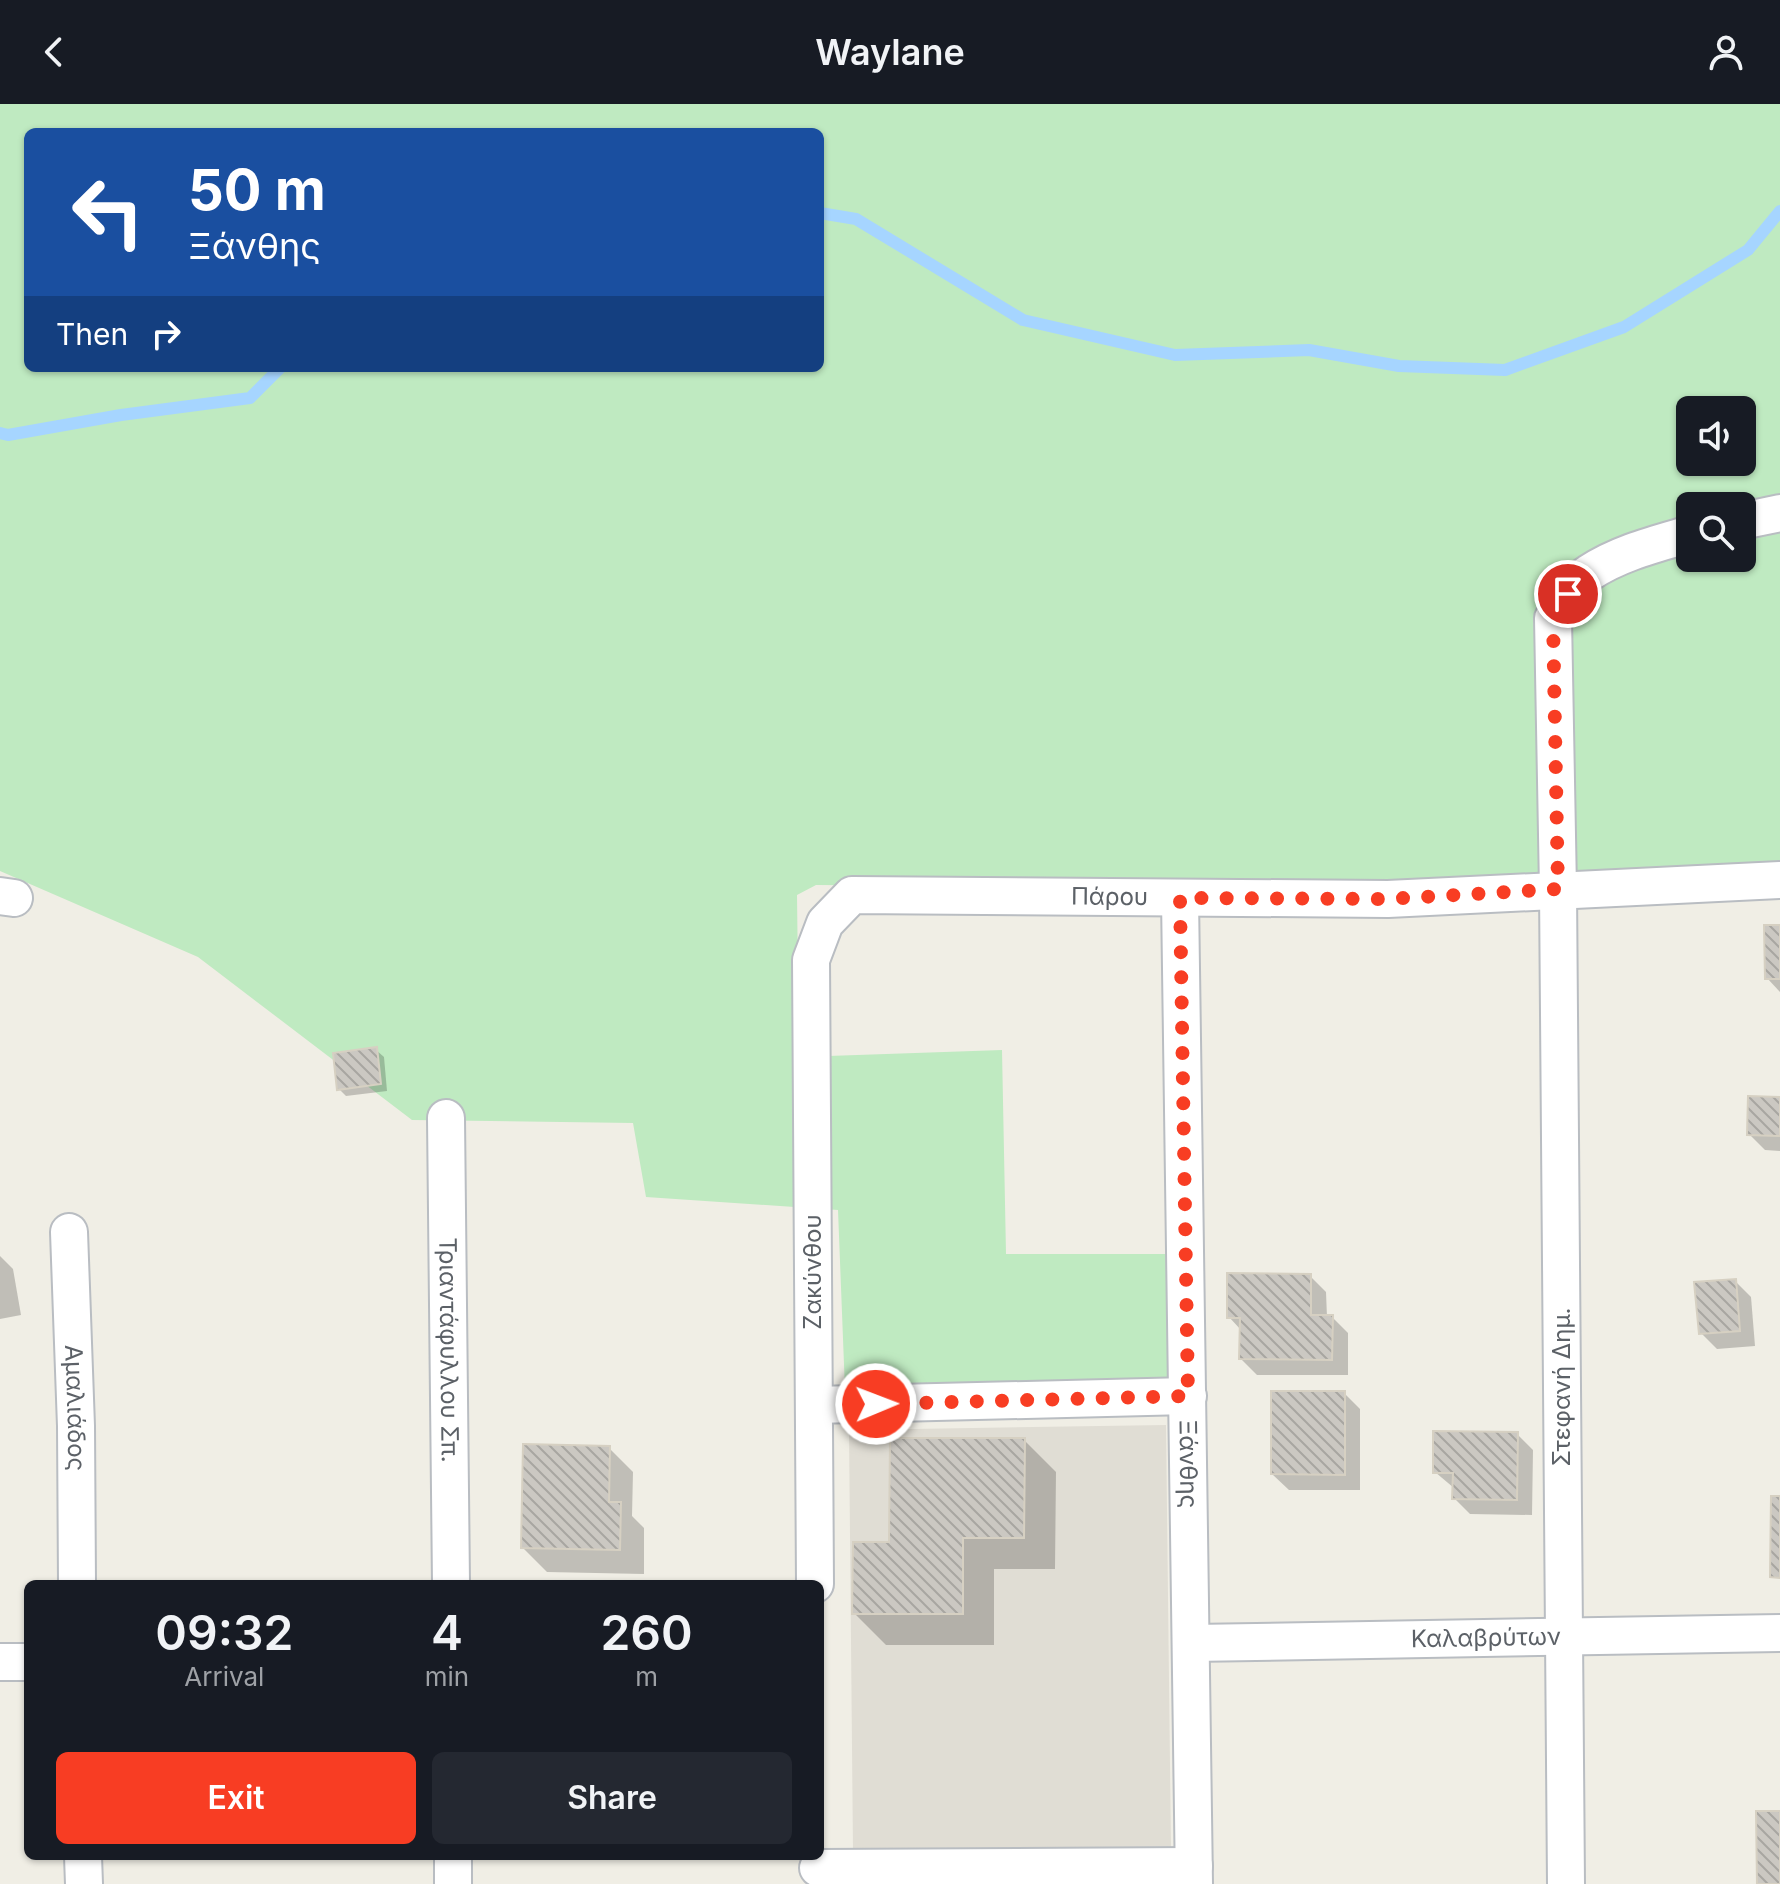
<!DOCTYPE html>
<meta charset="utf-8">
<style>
body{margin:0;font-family:Inter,sans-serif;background:#242831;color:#f1f3f6;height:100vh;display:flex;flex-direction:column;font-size:30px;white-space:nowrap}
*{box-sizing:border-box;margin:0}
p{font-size:26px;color:#9ea1a6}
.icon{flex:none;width:44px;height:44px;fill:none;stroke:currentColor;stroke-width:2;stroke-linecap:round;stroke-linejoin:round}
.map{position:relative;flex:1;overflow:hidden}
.panel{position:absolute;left:24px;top:1476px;width:800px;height:280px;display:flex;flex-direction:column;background:#171b24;border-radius:12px;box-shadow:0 2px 6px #0004}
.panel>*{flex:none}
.hud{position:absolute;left:24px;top:24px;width:800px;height:244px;border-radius:12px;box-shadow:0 2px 6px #0004;background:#1a4fa0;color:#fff;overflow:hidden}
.fabs{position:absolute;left:1676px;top:292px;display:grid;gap:16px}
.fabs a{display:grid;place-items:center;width:80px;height:80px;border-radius:12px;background:#171b24;box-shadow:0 2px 6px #0004;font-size:40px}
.pin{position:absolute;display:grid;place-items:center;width:68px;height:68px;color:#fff;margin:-34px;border:4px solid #fff;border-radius:50%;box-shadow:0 2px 8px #0007}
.me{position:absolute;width:88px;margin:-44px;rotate:89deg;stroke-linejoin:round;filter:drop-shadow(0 0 6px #0008)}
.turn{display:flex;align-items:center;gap:28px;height:168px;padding:0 32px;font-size:36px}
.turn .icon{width:104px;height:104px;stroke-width:2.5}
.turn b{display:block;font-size:56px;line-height:68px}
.then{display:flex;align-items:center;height:76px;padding:0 32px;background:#0003;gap:16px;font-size:30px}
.eta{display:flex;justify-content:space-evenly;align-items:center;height:136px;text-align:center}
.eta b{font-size:48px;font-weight:600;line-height:56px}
.primary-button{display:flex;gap:16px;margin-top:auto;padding:16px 32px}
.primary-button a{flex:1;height:92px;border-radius:12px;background:#f83d23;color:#fff;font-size:32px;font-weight:600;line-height:92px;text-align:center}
.primary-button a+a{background:#242831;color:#f1f3f6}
header{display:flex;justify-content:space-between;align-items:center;height:104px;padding:0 32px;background:#171b24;font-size:36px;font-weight:600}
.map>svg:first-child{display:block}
</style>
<header><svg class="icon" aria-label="back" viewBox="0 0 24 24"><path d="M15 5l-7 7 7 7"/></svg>Waylane<svg class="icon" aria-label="person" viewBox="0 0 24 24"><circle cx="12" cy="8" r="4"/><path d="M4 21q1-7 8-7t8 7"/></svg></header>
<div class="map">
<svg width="1780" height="1780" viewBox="0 0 1780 1780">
<defs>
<pattern id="building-back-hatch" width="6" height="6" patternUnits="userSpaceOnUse" patternTransform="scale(2)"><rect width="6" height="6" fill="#cbc8c2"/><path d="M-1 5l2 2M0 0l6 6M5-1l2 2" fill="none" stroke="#a8a6a1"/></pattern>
</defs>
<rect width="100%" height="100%" fill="#f0eee5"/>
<path fill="#e0ddd4" d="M 1166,1321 L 1171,1745 L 853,1748 L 849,1326 Z"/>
<path fill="#bfeac1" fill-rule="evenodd" d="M 0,0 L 1780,0 L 1780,760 L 1369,785 L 816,781 L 797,791 L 799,953 L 1002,946 L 1006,1150 L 1179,1150 L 1183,1279 L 845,1286 L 838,1106 L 646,1093 L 633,1019 L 412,1016 L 198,853 L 0,767 ZM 28,28 L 820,28 L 820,264 L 28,264 ZM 1690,306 L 1742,306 L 1742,358 L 1690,358 ZM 1690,402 L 1742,402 L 1742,454 L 1690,454 Z"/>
<g fill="#0003">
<path d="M 1780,823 L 1780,888 L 1767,874 Z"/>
<path d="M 376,946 L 384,953 L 387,987 L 346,992 L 339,985 Z"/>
<path d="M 1780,995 L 1780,1047 L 1765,1046 L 1749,1030 Z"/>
<path d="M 0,1152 L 13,1165 L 21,1211 L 0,1215 Z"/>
<path d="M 1310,1172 L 1326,1188 L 1327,1213 L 1332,1213 L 1348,1229 L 1348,1271 L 1257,1271 L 1241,1255 L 1241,1226 L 1229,1213 Z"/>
<path d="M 1735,1177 L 1751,1193 L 1755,1242 L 1717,1245 L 1701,1229 Z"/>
<path d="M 1344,1289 L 1360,1305 L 1360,1386 L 1289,1386 L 1272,1370 Z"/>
<path d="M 1517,1330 L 1533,1346 L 1532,1411 L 1470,1410 L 1454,1394 L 1454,1384 L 1435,1368 Z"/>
<path d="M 1024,1336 L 1056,1368 L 1055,1465 L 994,1465 L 994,1541 L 886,1541 L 854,1509 L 891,1440 Z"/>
<path d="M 609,1344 L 633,1368 L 632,1412 L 644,1424 L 644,1470 L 547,1468 L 523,1444 Z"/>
</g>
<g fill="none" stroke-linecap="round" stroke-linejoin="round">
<g stroke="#a6d5ff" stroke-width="12">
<path d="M 820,109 L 856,115 L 1023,216 L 1175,251 L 1309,246 L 1399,262 L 1505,266 L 1624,223 L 1748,146 L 1780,107"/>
<path d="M 0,329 L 8,331 L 121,311 L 250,294 L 280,264"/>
</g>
</g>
<g fill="url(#building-back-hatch)" stroke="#d6d0c2" stroke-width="2">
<path d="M 1764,821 L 1780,821 L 1780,875 L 1765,875 Z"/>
<path d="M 377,943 L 381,980 L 337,986 L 333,949 Z"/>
<path d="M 1748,992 L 1780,993 L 1780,1032 L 1747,1031 Z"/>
<path d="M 1227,1169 L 1311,1170 L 1311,1211 L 1333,1211 L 1332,1256 L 1239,1255 L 1240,1214 L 1227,1214 Z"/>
<path d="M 1736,1175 L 1740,1227 L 1699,1230 L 1694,1178 Z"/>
<path d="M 1271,1287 L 1345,1287 L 1345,1371 L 1271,1370 Z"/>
<path d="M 1433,1327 L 1518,1328 L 1517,1396 L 1452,1395 L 1453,1369 L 1433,1369 Z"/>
<path d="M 890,1334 L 1025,1334 L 1024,1434 L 963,1434 L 963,1510 L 852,1510 L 853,1438 L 889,1438 Z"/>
<path d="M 523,1340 L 610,1342 L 609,1398 L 621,1398 L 620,1446 L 521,1444 Z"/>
<path d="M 1771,1392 L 1780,1392 L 1780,1474 L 1770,1473 Z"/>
<path d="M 1756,1707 L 1780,1707 L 1780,1780 L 1757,1780 Z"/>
</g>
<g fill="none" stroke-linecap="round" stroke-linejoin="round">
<g stroke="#b9bdc2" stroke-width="40">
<g id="street">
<path d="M 1742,417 L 1780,409"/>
<path d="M 0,792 L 14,794"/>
<path id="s1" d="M 1180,794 L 1194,1780"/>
<path id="s2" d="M 446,1014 L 451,1480"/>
<path id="s3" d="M 69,1128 L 76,1322 L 77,1480"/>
<path d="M 814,1301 L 1188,1292"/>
<path id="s4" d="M 815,1480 L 811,856 L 825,819 L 852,791 L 1388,795 L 1780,776"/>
<path id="s5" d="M 1192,1539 L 1780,1529"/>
<path d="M 0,1558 L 28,1558"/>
<path d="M 83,1752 L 84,1780"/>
<path d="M 453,1752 L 453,1780"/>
<path d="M 818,1764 L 1194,1762"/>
<path d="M 1566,1780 L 1558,785 L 1553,514 C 1563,498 1573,479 1589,469 C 1619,449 1656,440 1690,430"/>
</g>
</g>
<use href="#street" stroke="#fff" stroke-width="36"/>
</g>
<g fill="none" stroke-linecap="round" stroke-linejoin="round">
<path stroke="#f83d23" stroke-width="14" stroke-dasharray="0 25.2" d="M 876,1300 L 1188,1292 L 1180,794 L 1388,795 L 1558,785 L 1553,514 L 1568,490"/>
</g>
<g text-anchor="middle" stroke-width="8" stroke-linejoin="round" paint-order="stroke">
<g font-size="24" fill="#5c6167" stroke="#fff">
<text dy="8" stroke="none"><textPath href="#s4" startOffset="960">Πάρου</textPath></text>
<text transform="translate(813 1168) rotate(-90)" y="8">Ζακύνθου</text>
<text dy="8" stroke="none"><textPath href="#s2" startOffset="232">Τριαντάφυλλου Σπ.</textPath></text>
<text transform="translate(1562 1283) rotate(-90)" y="8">Στεφανή Δημ.</text>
<text dy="8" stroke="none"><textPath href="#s3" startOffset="176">Αμαλιάδος</textPath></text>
<text dy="8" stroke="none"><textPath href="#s1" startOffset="566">Ξάνθης</textPath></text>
<text dy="8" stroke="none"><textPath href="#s5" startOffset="294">Καλαβρύτων</textPath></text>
</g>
</g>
</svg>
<div class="fabs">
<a><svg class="icon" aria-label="sound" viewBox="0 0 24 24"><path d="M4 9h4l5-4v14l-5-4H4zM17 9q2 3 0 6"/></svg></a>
<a><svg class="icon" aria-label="search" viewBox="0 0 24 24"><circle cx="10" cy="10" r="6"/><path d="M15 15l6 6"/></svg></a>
</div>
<div class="pin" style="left:1568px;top:490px;background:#d93025"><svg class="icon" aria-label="arrive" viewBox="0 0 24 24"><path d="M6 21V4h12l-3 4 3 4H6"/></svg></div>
<svg class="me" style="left:876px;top:1300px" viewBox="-20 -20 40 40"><circle r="17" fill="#f83d23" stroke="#fff" stroke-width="3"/><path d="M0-11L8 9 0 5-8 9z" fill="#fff"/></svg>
<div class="hud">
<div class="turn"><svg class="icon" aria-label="left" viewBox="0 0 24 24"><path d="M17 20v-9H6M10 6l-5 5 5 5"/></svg><div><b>50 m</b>Ξάνθης</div></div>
<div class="then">Then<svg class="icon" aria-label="right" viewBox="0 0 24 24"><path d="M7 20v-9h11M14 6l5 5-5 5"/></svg></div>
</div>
<section class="panel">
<div class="eta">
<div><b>09:32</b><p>Arrival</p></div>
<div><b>4</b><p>min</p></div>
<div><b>260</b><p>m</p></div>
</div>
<div class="primary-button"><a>Exit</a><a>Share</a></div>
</section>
</div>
